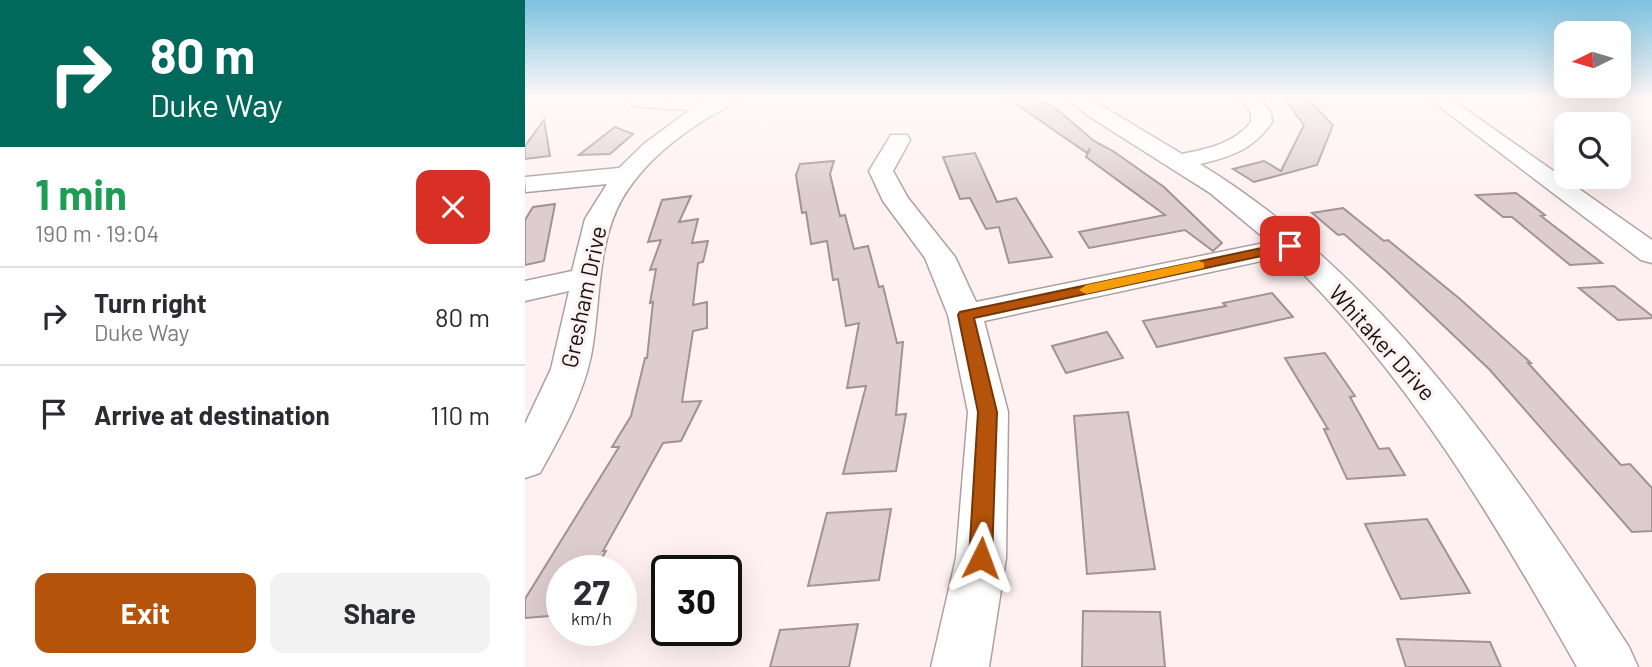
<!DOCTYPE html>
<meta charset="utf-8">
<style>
body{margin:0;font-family:Barlow,sans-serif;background:#f2f2f3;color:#2b2b33;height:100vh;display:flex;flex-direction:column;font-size:26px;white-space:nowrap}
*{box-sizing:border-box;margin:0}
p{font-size:23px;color:#7c7c81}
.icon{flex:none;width:38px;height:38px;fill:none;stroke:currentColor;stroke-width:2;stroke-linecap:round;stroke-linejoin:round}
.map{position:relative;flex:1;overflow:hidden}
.panel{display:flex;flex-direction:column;background:#fff;width:525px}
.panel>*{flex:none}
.top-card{background:#00695c;color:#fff;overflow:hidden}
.needle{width:46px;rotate:265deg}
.controls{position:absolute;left:1029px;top:21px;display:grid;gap:14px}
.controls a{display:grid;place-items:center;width:77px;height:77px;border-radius:14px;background:#fff;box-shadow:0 7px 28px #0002;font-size:35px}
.speed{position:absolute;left:21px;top:555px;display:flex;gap:14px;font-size:35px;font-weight:700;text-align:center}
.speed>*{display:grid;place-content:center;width:91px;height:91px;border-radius:50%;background:#fff;box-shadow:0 7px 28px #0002;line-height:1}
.speed small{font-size:18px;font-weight:400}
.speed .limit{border:4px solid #111;border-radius:10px;background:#fff;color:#111}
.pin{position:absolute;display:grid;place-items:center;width:60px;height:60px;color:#fff;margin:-30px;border-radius:14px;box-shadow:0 4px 10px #0006}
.me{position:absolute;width:77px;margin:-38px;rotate:3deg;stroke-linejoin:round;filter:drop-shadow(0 0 5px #0008)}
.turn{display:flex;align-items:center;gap:24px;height:147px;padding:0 35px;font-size:32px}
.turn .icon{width:91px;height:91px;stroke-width:2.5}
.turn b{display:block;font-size:49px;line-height:60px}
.round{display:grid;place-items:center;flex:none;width:74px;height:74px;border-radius:14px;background:#f2f2f3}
.overview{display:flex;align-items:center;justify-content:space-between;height:119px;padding:0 35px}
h1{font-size:42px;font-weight:700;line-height:52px;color:#1e9e55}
.action{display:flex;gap:14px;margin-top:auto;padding:14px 35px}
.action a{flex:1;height:80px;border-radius:14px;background:#b45309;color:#fff;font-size:28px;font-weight:700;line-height:80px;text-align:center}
.action a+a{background:#f2f2f3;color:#2b2b33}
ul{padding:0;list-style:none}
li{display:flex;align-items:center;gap:21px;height:98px;padding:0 35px;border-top:2px solid #e1e1e2}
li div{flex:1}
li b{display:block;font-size:26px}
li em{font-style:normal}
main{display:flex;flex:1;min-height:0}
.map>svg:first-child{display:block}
</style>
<main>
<section class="panel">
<div class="top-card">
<div class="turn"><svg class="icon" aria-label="right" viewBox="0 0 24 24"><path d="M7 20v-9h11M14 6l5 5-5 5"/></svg><div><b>80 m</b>Duke Way</div></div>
</div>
<div class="overview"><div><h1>1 min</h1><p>190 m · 19:04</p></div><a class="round" style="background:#d93025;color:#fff"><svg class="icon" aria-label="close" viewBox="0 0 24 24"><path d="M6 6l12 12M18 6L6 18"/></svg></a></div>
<ul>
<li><svg class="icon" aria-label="right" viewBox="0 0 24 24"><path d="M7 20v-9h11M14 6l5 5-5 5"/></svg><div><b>Turn right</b><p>Duke Way</p></div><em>80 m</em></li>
<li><svg class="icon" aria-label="arrive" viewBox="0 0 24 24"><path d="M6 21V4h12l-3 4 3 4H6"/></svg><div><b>Arrive at destination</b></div><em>110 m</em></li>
</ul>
<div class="action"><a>Exit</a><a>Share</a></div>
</section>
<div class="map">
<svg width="1127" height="667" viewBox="0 0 1127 667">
<rect width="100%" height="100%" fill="#fff1f2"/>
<g fill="#ddcdce" stroke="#a29294" stroke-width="2">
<path d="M 481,97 L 511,97 L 534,111 L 569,141 L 588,151 L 639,187 L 697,243 L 688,251 L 660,230 L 564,248 L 554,232 L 640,215 L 561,157 L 565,148 L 562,153 Z"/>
<path d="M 758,97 L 781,97 L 808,125 L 792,165 L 729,182 L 708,169 L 739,161 L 756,171 L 779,125 Z"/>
<path d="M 19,120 L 25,156 L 0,159 L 0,146 Z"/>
<path d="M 90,127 L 108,134 L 85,154 L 54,155 Z"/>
<path d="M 450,153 L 472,202 L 491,198 L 527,257 L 484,263 L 474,227 L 461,229 L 445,198 L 435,199 L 418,157 Z"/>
<path d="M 309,161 L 305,174 L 315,216 L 320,215 L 329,249 L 343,246 L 354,287 L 358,286 L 372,343 L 378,342 L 371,415 L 381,414 L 371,471 L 318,474 L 341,386 L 322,388 L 334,323 L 321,326 L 313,279 L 308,280 L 302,241 L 286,244 L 281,212 L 277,213 L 271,175 L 275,164 Z"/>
<path d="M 991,193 L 1020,215 L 1016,216 L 1077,263 L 1045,265 L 987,217 L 978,217 L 951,195 Z"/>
<path d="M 166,196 L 154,222 L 173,219 L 167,243 L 183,241 L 178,262 L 173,263 L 168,305 L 182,302 L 182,328 L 168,331 L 157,402 L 176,401 L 156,441 L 138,443 L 78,551 L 81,551 L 70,570 L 37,570 L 37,615 L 0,618 L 0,599 L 94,447 L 87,447 L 106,416 L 120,358 L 122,358 L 128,302 L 125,303 L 131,269 L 125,270 L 136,240 L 123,242 L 137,200 Z"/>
<path d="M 30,204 L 19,261 L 0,265 L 0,220 L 8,207 Z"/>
<path d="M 818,208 L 859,241 L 863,240 L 935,299 L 1006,363 L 1003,363 L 1096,465 L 1105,464 L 1127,488 L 1127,531 L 1107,532 L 965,370 L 861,271 L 819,234 L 813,235 L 787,213 Z"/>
<path d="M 1089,286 L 1127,316 L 1127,318 L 1093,320 L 1054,288 Z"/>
<path d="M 747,293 L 768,317 L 632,347 L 618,321 L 701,306 L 698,303 Z"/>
<path d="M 582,332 L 598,358 L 541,373 L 527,346 Z"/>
<path d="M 800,353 L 830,396 L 825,397 L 854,449 L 864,448 L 880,475 L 822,479 L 799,429 L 803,429 L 760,358 Z"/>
<path d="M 603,412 L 630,569 L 562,574 L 549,416 Z"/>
<path d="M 366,509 L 354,580 L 283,586 L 302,513 Z"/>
<path d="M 902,519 L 945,593 L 876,599 L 840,524 Z"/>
<path d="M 558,611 L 635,612 L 640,667 L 557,667 Z"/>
<path d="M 333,624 L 324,667 L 245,667 L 255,630 Z"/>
<path d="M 872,639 L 965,642 L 976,667 L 881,667 Z"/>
</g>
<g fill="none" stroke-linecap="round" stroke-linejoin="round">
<g stroke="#ae9fa0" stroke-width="3">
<g id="minor">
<path d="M 107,97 L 183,100 L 189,97 L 213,97 C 204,109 185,115 173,124 C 144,143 115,168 97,199 C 71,245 76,305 66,356 C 57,398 36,435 15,473 L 0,478 L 0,424 L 26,369 L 44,291 L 0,301 L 0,281 L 47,271 L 60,219 L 82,184 L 1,192 L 0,177 L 94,168 L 120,143 L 165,110 L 114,107 L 107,105 L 104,101 Z"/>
<path d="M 540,97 L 562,97 L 657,154 C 683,149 710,143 726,122 L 726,113 L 714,97 L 734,97 L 746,113 L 747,122 C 729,149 706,157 675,164 C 859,276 989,470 1104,647 L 1113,667 L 1052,667 C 969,520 883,374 760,256 L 459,321 L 483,412 L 481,558 L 464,667 L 406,667 L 431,558 L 443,412 L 423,315 L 400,258 L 358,201 L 344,171 L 366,135 L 382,135 L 385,140 L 368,171 L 383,198 L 430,257 L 451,302 L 744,242 L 685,193 L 562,115 Z"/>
<path d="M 902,97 L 923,97 L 1127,240 L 1127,263 L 1116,260 Z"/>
</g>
</g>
<use href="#minor" fill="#fff" fill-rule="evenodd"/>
</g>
<linearGradient id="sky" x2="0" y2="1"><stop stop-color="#7cc1df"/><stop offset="0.51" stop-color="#fff9f9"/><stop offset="1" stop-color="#fff9f9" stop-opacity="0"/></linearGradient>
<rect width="1127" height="190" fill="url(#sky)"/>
<path fill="#b45309" stroke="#753606" stroke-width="2" d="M 765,242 L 769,243 L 769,249 L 449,318 L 472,412 L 467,558 L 464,565 L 456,568 L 447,565 L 444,558 L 453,412 L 433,315 L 435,312 Z"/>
<path fill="#f59e0b" d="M 674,261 L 679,263 L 679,268 L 561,294 L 554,290 L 561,285 Z"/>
<g text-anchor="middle" stroke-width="6" stroke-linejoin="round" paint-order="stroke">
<g font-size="23" fill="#181313" stroke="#fff1f2">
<text transform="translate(59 297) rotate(-78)" y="8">Gresham Drive</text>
<text transform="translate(857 343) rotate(48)" y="8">Whitaker Drive</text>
</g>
</g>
</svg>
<div class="controls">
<a><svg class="needle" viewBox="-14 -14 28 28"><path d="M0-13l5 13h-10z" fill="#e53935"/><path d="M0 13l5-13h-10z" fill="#7c7c81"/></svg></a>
<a><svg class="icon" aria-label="search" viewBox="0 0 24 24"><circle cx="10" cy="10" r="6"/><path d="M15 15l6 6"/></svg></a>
</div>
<div class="speed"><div>27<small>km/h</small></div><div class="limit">30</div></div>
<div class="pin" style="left:765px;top:246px;background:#d93025"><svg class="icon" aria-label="arrive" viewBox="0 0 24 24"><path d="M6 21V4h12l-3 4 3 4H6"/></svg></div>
<svg class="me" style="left:456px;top:558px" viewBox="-20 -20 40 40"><path d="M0-17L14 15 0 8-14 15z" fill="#b45309" stroke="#fff" stroke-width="4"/></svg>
</div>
</main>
